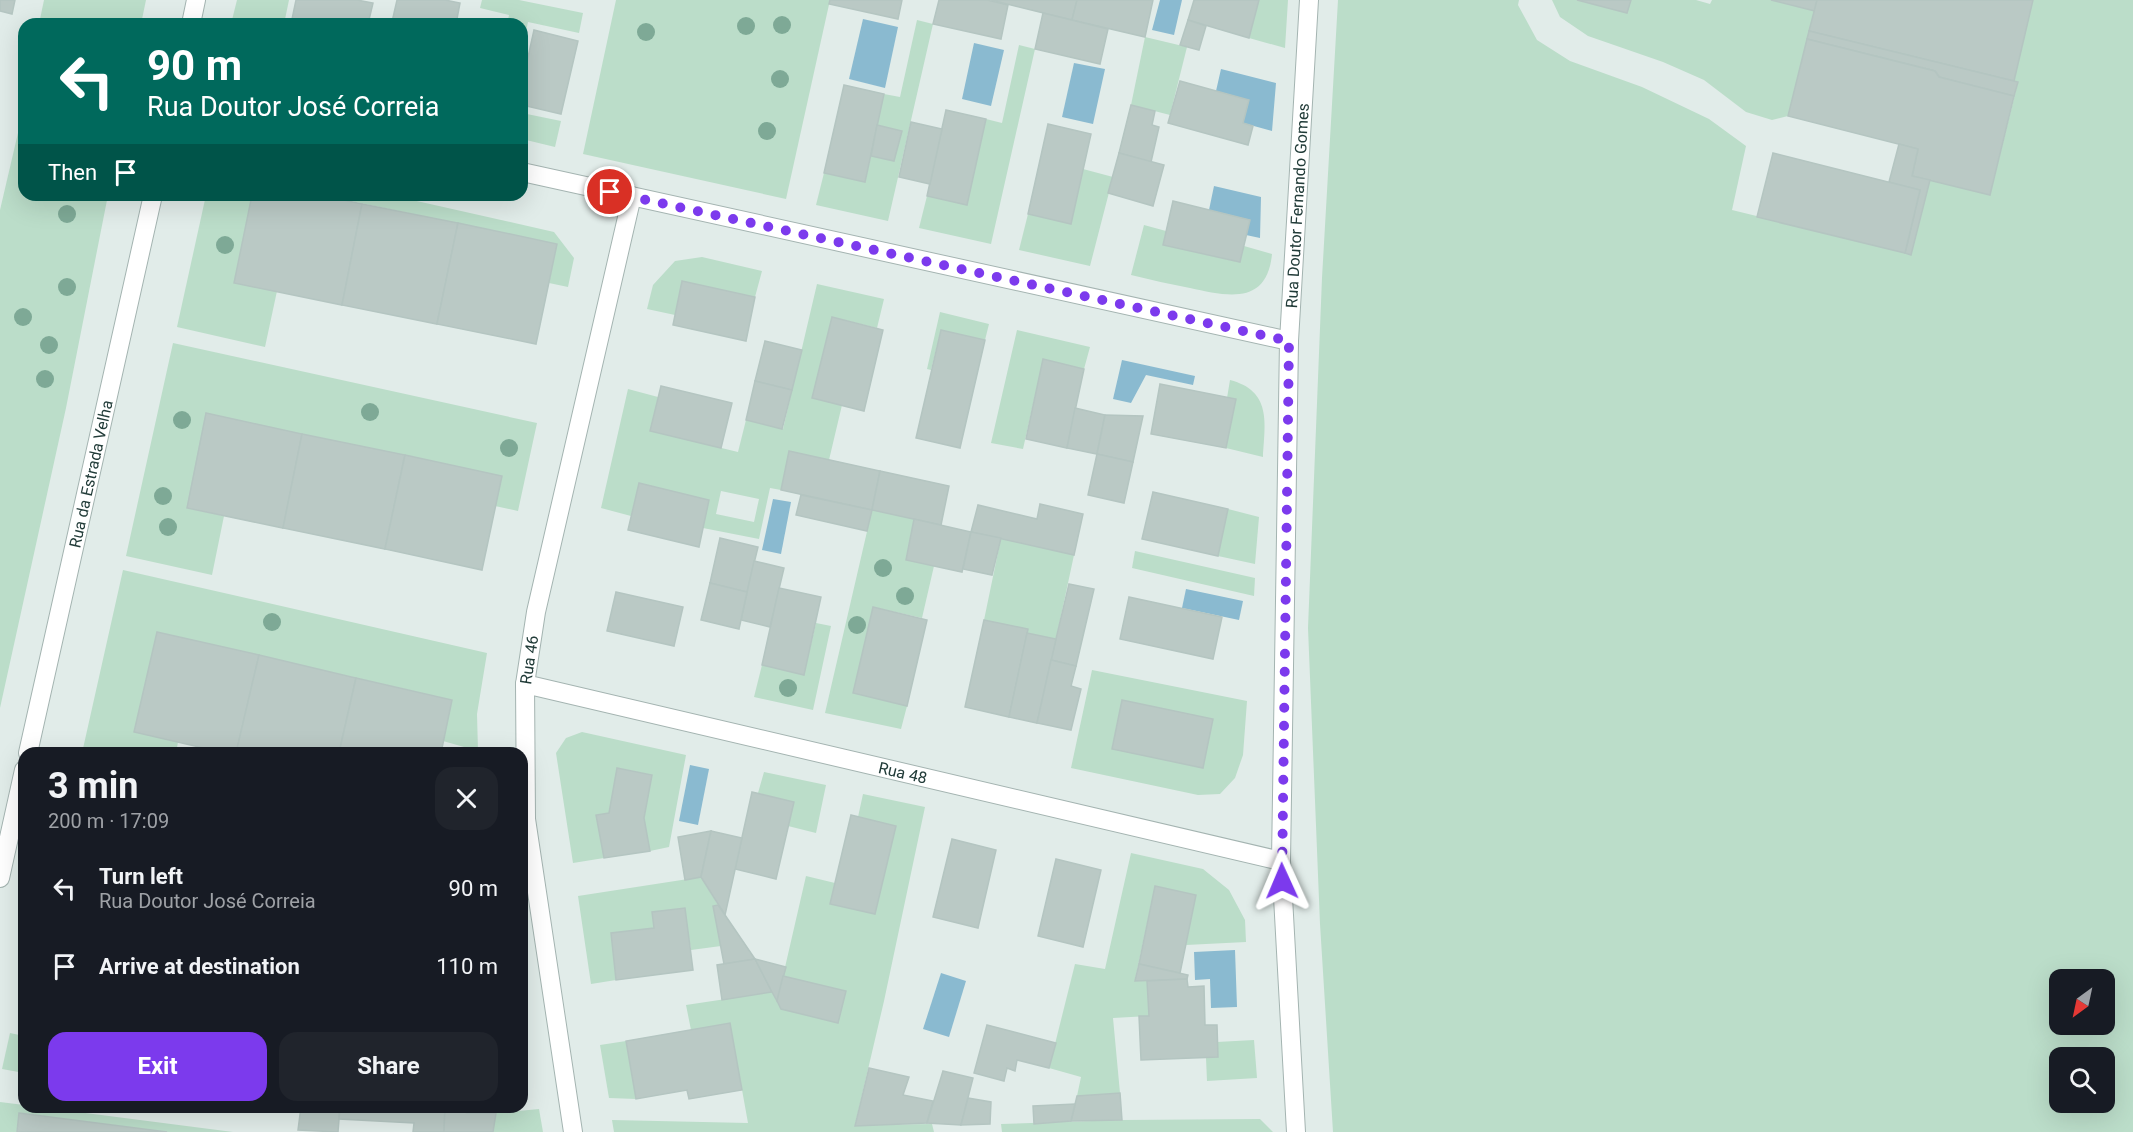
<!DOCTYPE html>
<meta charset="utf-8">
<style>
body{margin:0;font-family:Roboto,sans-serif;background:#20242c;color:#f1f3f6;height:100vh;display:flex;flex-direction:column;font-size:22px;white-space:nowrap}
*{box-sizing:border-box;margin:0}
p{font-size:20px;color:#9ea1a6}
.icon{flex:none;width:33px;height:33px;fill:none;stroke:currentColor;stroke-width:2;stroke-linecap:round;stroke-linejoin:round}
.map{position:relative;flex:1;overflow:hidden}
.side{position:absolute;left:18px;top:747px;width:510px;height:366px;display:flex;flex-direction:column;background:#171b24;border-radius:18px;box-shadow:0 6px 24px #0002}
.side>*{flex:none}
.banner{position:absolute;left:18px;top:18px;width:510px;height:183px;border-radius:18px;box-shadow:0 6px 24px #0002;background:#00695c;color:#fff;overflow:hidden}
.needle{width:39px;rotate:213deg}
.fabs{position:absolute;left:2049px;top:969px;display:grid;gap:12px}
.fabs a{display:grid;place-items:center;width:66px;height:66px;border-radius:12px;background:#171b24;box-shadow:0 6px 24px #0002;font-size:30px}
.pin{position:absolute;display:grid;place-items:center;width:51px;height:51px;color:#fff;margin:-26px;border:3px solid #fff;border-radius:50%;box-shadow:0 2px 6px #0007}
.me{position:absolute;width:66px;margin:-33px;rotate:359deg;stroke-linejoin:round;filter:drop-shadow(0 0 4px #0008)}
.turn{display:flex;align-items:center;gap:21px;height:126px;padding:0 30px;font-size:27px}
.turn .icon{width:78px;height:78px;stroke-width:2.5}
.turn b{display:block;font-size:42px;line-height:51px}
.then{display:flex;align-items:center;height:57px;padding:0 30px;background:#0003;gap:12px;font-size:22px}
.round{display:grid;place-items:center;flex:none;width:63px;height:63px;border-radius:18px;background:#20242c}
.summary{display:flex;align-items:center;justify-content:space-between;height:102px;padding:0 30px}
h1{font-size:36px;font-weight:700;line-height:45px}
.primary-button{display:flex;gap:12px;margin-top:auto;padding:12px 30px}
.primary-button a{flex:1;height:69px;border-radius:18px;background:#7c3aed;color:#fff;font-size:24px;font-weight:700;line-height:69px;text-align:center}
.primary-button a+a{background:#20242c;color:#f1f3f6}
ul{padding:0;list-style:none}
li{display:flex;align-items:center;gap:18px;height:78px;padding:0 30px}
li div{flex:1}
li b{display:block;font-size:22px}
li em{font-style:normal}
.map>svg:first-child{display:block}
</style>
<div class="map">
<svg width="2133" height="1132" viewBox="0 0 2133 1132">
<rect width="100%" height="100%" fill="#e1ece9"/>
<g fill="#bbddc9" fill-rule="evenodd">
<path d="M 44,0 L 146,0 L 141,24 L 39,24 Z"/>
<path d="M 237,0 L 289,0 L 284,24 L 231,24 Z"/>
<path d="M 482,0 L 519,0 L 583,13 L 579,33 L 528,22 L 522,50 L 522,24 L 507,24 L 509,15 L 480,8 Z"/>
<path d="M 616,0 L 830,0 L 786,199 L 583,154 Z"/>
<path d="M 1259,0 L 1288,0 L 1285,48 L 1249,38 Z"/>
<path d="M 1338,0 L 1519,0 L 1518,5 L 1537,40 L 1570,61 L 1642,87 L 1709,119 L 1746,146 L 1732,210 L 1910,254 L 1930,180 L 1990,195 L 2018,82 L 2014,81 L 2033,0 L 2133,0 L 2133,1132 L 1333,1132 L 1320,924 L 1308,628 L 1322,278 ZM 2060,980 L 2104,980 L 2104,1024 L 2060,1024 ZM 2060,1058 L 2104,1058 L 2104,1102 L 2060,1102 Z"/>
<path d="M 1552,0 L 1577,0 L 1627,13 L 1631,0 L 1696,0 L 1710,4 L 1712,0 L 1771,0 L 1815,11 L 1788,116 L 1772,120 L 1746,112 L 1704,80 L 1663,62 L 1588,36 L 1560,17 Z"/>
<path d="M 917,20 L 933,24 L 888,221 L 816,205 L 824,173 L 865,182 L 871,156 L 894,161 L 901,131 L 877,125 L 884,94 L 900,97 Z"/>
<path d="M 1145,37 L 1187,47 L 1170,115 L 1131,105 Z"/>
<path d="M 1019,45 L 1035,49 L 991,244 L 919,228 L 927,196 L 967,204 L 986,119 L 1002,123 Z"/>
<path d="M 522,113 L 561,121 L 555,147 L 522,139 Z"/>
<path d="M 21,120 L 24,121 L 24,195 L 108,195 L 66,408 L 0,708 L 0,210 Z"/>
<path d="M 1083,169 L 1113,177 L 1090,266 L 1019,250 L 1028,214 L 1071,224 Z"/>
<path d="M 206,195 L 252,195 L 277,291 L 265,347 L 177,327 Z"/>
<path d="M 322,195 L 390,195 L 554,232 L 574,258 L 568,287 L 549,283 L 557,244 Z"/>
<path d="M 1144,225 L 1166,231 L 1163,245 L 1239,262 L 1244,246 L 1272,254 C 1267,306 1227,296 1190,288 C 1170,284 1151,280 1131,275 Z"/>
<path d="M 702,257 L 762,271 L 755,297 L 682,281 L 675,315 L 647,309 L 653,285 L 675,261 Z"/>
<path d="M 817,284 L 884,299 L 877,328 L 832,317 L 812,398 L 842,405 L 829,460 L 789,451 L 781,490 L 770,488 L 759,539 L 703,528 L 709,500 L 639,484 L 631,516 L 601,508 L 628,389 L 658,397 L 651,431 L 738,452 L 746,420 L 783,429 ZM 721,491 L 759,499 L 754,522 L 716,514 Z"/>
<path d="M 940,312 L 989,324 L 985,340 L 941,330 L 931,370 L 927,369 Z"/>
<path d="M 1017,330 L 1090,347 L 1084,369 L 1043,360 L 1023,449 L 991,443 Z"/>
<path d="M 173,343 L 537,423 L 518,511 L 495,506 L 501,476 L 206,414 L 187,508 L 224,516 L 212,575 L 126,556 Z"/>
<path d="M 1230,380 C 1272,391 1265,423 1263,457 L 1226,448 L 1235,400 L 1227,398 Z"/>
<path d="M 1228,509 L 1259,517 L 1255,564 L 1218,556 Z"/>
<path d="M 872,510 L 914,519 L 906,559 L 934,566 L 922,618 L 873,607 L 853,693 L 907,706 L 901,729 L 825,713 Z"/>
<path d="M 1001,538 L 1074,555 L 1056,639 L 1027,633 L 1027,629 L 984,620 Z"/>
<path d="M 1135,551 L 1255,578 L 1254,596 L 1132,568 Z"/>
<path d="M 123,570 L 487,653 L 477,714 L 478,751 L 443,741 L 452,700 L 157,632 L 178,742 L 176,753 L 82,753 Z"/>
<path d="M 816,623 L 831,626 L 813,710 L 754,697 L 762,665 L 804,674 Z"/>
<path d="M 1092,670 L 1247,701 L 1243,755 L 1235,778 L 1220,794 L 1198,795 L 1071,768 ZM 1122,700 L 1202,768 L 1112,748 Z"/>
<path d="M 582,732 L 686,755 L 669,847 L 650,851 L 644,818 L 652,775 L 618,768 L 609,813 L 597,815 L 604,858 L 573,863 L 556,753 L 566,738 Z"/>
<path d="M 764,772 L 826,785 L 816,833 L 788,826 L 793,802 L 758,793 Z"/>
<path d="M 863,794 L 925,807 L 884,1001 L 855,1125 L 932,1124 L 934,1132 L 614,1132 L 612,1120 L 748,1123 L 730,1023 L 691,1030 L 686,1005 L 772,992 L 781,1009 L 838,1022 L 783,976 L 806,876 L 835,883 L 830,904 L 875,914 L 896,826 L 858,817 Z"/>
<path d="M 1131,853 L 1203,869 L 1229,890 L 1245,920 L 1246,942 L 1186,945 L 1196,895 L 1155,886 L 1135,980 L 1147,981 L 1149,1016 L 1113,1018 L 1120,1093 L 1077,1096 L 1081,1077 L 1049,1068 L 1075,964 L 1105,969 Z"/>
<path d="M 701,877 L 718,905 L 713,906 L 721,946 L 691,950 L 684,908 L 652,912 L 654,928 L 611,933 L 616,980 L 591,984 L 578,896 Z"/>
<path d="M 10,1033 L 24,1036 L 24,1073 L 2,1069 Z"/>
<path d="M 1254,1040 L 1257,1078 L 1207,1081 L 1206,1058 L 1217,1057 L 1217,1042 Z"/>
<path d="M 626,1041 L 636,1099 L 609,1098 L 600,1045 Z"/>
<path d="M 0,1102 L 24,1105 L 24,1107 L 39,1107 L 233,1132 L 167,1132 L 20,1113 L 17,1132 L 0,1132 Z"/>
<path d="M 539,1109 L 543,1132 L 493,1132 L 496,1113 Z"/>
<path d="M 1260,1119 L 1273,1132 L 1002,1132 L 1001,1124 L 1122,1120 Z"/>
</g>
<g fill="#8abad0">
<path d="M 1160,0 L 1182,0 L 1174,35 L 1152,30 Z"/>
<path d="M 863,19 L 898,27 L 885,88 L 849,79 Z"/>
<path d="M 974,43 L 1004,50 L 991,106 L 962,99 Z"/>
<path d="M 1074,63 L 1105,69 L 1093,124 L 1062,117 Z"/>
<path d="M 1221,69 L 1276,83 L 1272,131 L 1243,123 L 1249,100 L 1216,91 Z"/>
<path d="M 1214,186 L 1261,197 L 1260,238 L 1246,235 L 1250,220 L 1209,210 Z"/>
<path d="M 1122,360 L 1195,376 L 1193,385 L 1146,375 L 1131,403 L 1113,399 Z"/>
<path d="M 773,499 L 791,502 L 781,554 L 762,550 Z"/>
<path d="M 1186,589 L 1243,601 L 1239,620 L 1182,608 Z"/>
<path d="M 690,765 L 709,769 L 698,825 L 679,821 Z"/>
<path d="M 1235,950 L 1237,1007 L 1211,1008 L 1210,979 L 1195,980 L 1194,952 Z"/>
<path d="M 941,973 L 966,981 L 949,1037 L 923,1029 Z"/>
</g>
<g fill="#bac9c5" stroke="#b4c5c1" stroke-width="1.5">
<path d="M 0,0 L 15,0 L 12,14 L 0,11 Z"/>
<path d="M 296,0 L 357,0 L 373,3 L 368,24 L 291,24 Z"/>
<path d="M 397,0 L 445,0 L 460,3 L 456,24 L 402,24 L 392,22 Z"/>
<path d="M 830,0 L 902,0 L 898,19 L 829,4 Z"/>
<path d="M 939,0 L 987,0 L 1008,5 L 1001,39 L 933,24 Z"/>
<path d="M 991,0 L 1077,0 L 1072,20 Z"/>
<path d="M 1077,0 L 1153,0 L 1145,37 L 1072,20 Z"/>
<path d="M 1194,0 L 1259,0 L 1249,38 L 1188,20 Z"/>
<path d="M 1577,0 L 1631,0 L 1627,13 Z"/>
<path d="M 1771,0 L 1817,0 L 1815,11 Z"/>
<path d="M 1817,0 L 2033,0 L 2014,81 L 1809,31 Z"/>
<path d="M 1043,13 L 1108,29 L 1100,64 L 1035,49 Z"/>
<path d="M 1188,20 L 1206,26 L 1199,50 L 1180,45 Z"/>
<path d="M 534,30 L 578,41 L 561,114 L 522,105 L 522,84 Z"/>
<path d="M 1809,31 L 2018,82 L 2014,96 L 1939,77 L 1935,71 L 1807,39 Z"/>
<path d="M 1807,39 L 1935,71 L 1939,77 L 2014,96 L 1990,195 L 1912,176 L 1918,149 L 1788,116 Z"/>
<path d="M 1180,81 L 1249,100 L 1243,123 L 1253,126 L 1248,145 L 1168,123 Z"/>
<path d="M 844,85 L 884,94 L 865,182 L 824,173 Z"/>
<path d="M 1131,105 L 1155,111 L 1152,125 L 1159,127 L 1151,162 L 1119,153 Z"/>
<path d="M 946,110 L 986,119 L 967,205 L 927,196 Z"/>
<path d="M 911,122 L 942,129 L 930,184 L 899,177 Z"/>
<path d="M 1048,124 L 1091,134 L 1071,224 L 1028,214 Z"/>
<path d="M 877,125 L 902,131 L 894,161 L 871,156 Z"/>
<path d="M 1899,144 L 1918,149 L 1912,176 L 1930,180 L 1911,255 L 1905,253 L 1920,190 L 1889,182 Z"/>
<path d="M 1119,153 L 1164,165 L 1153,206 L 1108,193 Z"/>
<path d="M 1773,153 L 1920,190 L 1905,253 L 1757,217 Z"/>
<path d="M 252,195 L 322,195 L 362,204 L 342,305 L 234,283 Z"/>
<path d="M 1173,201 L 1250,220 L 1240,262 L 1163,245 Z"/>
<path d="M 362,204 L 458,223 L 437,324 L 342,305 Z"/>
<path d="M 458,223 L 557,244 L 536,344 L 437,324 Z"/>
<path d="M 682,281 L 755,297 L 746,341 L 673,325 Z"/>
<path d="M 832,317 L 883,330 L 864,411 L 812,398 Z"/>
<path d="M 941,330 L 985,340 L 960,448 L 916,438 Z"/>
<path d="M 765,341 L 802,350 L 792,390 L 755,381 Z"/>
<path d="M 1043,359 L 1084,369 L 1067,448 L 1026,439 Z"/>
<path d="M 755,381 L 792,390 L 782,429 L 746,420 Z"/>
<path d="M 1160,384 L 1236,399 L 1226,448 L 1151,434 Z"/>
<path d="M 661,386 L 732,403 L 721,448 L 650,431 Z"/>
<path d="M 1075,408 L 1105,415 L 1097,454 L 1067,448 Z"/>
<path d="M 206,413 L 302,434 L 283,528 L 187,508 Z"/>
<path d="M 1105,415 L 1143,416 L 1133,462 L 1097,454 Z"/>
<path d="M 302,434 L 405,455 L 385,549 L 283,528 Z"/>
<path d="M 789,451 L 880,471 L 872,510 L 781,490 Z"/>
<path d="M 1097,454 L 1133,462 L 1124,503 L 1088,495 Z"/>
<path d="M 405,455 L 502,476 L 482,570 L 385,549 Z"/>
<path d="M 880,471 L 949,486 L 941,525 L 872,510 Z"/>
<path d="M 639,483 L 709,500 L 699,547 L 628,530 Z"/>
<path d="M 1153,492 L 1228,509 L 1218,556 L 1142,539 Z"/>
<path d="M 801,495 L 872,510 L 867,531 L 796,515 Z"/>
<path d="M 1040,504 L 1083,514 L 1074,555 L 971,532 L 978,505 L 1037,519 Z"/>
<path d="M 914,519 L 971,532 L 962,572 L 906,560 Z"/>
<path d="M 971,532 L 1001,538 L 992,575 L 963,569 Z"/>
<path d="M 720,538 L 758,547 L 747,592 L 710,583 Z"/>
<path d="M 754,561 L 784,568 L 770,627 L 741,620 Z"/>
<path d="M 710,583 L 747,592 L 739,629 L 701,620 Z"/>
<path d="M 1069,584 L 1094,589 L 1076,666 L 1051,660 Z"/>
<path d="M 779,588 L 821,597 L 804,675 L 762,665 Z"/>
<path d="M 616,592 L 683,607 L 674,646 L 607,631 Z"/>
<path d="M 1129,597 L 1222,617 L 1213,659 L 1120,639 Z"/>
<path d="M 873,607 L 927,620 L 907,706 L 853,693 Z"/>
<path d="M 984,620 L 1028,629 L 1009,717 L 965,707 Z"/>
<path d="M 157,632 L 259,655 L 236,753 L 225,753 L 134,732 Z"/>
<path d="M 1027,633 L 1056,639 L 1037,723 L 1009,717 Z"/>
<path d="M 259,655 L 356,678 L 339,753 L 236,753 Z"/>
<path d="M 1051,660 L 1076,666 L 1071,686 L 1081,689 L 1071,730 L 1037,723 Z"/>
<path d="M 356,678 L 452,700 L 441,753 L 339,753 Z"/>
<path d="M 1122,700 L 1213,719 L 1203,768 L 1112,749 Z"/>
<path d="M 617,768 L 652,775 L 644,818 L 650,851 L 604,858 L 596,815 L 609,813 Z"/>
<path d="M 752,792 L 794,802 L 776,879 L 735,869 Z"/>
<path d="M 851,815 L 896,826 L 875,914 L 830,904 Z"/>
<path d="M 711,831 L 701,877 L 685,880 L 678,837 Z"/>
<path d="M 711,831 L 742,838 L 725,915 L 701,877 Z"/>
<path d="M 952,839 L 996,850 L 978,928 L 933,917 Z"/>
<path d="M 1056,859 L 1101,870 L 1083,947 L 1038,936 Z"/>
<path d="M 1155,886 L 1196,895 L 1180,973 L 1139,964 Z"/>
<path d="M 718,905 L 725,915 L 755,959 L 724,964 L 713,906 Z"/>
<path d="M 685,908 L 693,970 L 616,980 L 611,933 L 654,928 L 652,912 Z"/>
<path d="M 755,959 L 772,992 L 722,1000 L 717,965 Z"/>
<path d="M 755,959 L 786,967 L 777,1001 L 772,992 Z"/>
<path d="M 1139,964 L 1188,975 L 1187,979 L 1135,981 Z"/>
<path d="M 783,976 L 846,991 L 838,1023 L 781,1009 L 777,1001 Z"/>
<path d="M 1187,979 L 1188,987 L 1204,986 L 1205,1025 L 1217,1025 L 1218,1057 L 1141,1060 L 1139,1016 L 1149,1016 L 1147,981 Z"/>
<path d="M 730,1023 L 742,1090 L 689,1099 L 687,1090 L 636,1099 L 626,1041 Z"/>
<path d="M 987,1025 L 1056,1043 L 1049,1068 L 1017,1060 L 1015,1071 L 1007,1068 L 1004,1081 L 974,1073 Z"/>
<path d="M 869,1068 L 909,1077 L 903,1095 L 933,1101 L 927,1123 L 855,1126 Z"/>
<path d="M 943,1071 L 973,1078 L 961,1125 L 927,1123 Z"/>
<path d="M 1120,1093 L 1122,1120 L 1071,1121 L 1077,1096 Z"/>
<path d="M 968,1098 L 991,1102 L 990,1124 L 961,1125 Z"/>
<path d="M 1075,1104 L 1071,1121 L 1034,1124 L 1033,1106 Z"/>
<path d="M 301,1107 L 340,1107 L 338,1132 L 298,1130 Z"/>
<path d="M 340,1107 L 445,1107 L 444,1132 L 413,1132 L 414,1123 L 339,1119 Z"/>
<path d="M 445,1107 L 453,1107 L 467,1113 L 496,1113 L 493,1132 L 444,1132 Z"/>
<path d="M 19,1113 L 167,1132 L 17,1132 Z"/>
</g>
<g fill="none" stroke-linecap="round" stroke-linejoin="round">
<g stroke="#a4b4b1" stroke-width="20">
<g id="minor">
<path d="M 522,172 L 1289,341"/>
<path id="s1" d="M 525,684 L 1281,861"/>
<path id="s2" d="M 573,1132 L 526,819 L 525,684 L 536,612 L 632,196"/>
<path id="s3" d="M 1296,1132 L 1281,861 L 1289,341 L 1309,0"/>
</g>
</g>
<g stroke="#a4b4b1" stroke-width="20">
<g id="tertiary">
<path d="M 191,24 L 196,0"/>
<path id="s4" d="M 28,753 L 153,195"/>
<path d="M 0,878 L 24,770"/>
</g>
</g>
<use href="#minor" stroke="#fff" stroke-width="18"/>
<use href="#tertiary" stroke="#fff" stroke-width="18"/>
</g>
<g fill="#7ea996">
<circle cx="782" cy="25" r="9"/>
<circle cx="746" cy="26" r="9"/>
<circle cx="646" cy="32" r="9"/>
<circle cx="780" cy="79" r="9"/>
<circle cx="767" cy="131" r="9"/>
<circle cx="67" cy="214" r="9"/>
<circle cx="225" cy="245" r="9"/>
<circle cx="67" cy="287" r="9"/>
<circle cx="23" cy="317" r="9"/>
<circle cx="49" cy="345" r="9"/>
<circle cx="45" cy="379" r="9"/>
<circle cx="370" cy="412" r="9"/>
<circle cx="182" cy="420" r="9"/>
<circle cx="509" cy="448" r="9"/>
<circle cx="163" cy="496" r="9"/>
<circle cx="168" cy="527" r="9"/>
<circle cx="883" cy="568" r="9"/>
<circle cx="905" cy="596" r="9"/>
<circle cx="272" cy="622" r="9"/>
<circle cx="857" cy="625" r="9"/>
<circle cx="788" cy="688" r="9"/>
</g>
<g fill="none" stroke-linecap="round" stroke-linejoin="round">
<path stroke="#7c3aed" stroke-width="10" stroke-dasharray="0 18" d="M 610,192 L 1289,341 L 1282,881"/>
</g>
<g text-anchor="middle" stroke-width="5" stroke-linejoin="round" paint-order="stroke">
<g font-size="16" fill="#223c39" stroke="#f2f8f6">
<text dy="6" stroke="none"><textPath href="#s3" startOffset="927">Rua Doutor Fernando Gomes</textPath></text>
<text dy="6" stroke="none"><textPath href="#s4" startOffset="286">Rua da Estrada Velha</textPath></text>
<text dy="6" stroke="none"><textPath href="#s2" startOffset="476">Rua 46</textPath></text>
<text dy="6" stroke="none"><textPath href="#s1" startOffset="388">Rua 48</textPath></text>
</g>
</g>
</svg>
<div class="fabs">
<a><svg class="needle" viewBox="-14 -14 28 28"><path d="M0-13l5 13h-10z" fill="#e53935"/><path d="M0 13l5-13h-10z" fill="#9ea1a6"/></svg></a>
<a><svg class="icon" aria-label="search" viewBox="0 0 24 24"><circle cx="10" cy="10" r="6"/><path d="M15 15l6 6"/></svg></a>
</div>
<div class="pin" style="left:610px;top:192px;background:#d93025"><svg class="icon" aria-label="arrive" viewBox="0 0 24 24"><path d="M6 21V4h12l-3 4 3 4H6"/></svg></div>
<svg class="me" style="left:1282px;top:881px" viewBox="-20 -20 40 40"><path d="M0-17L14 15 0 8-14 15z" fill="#7c3aed" stroke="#fff" stroke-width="4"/></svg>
<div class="banner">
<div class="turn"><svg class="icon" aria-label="left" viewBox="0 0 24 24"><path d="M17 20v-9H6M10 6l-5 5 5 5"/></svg><div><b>90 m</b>Rua Doutor José Correia</div></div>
<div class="then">Then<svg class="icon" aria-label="arrive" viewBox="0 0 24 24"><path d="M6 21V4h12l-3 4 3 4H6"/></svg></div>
</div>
<section class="side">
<div class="summary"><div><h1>3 min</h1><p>200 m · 17:09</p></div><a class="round"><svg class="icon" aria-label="close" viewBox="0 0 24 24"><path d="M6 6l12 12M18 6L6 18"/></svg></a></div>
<ul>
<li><svg class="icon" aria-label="left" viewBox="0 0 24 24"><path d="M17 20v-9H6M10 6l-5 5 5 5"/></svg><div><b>Turn left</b><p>Rua Doutor José Correia</p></div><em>90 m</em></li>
<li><svg class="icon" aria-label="arrive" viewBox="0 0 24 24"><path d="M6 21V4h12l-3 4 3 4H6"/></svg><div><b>Arrive at destination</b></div><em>110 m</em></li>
</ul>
<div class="primary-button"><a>Exit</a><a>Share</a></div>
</section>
</div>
